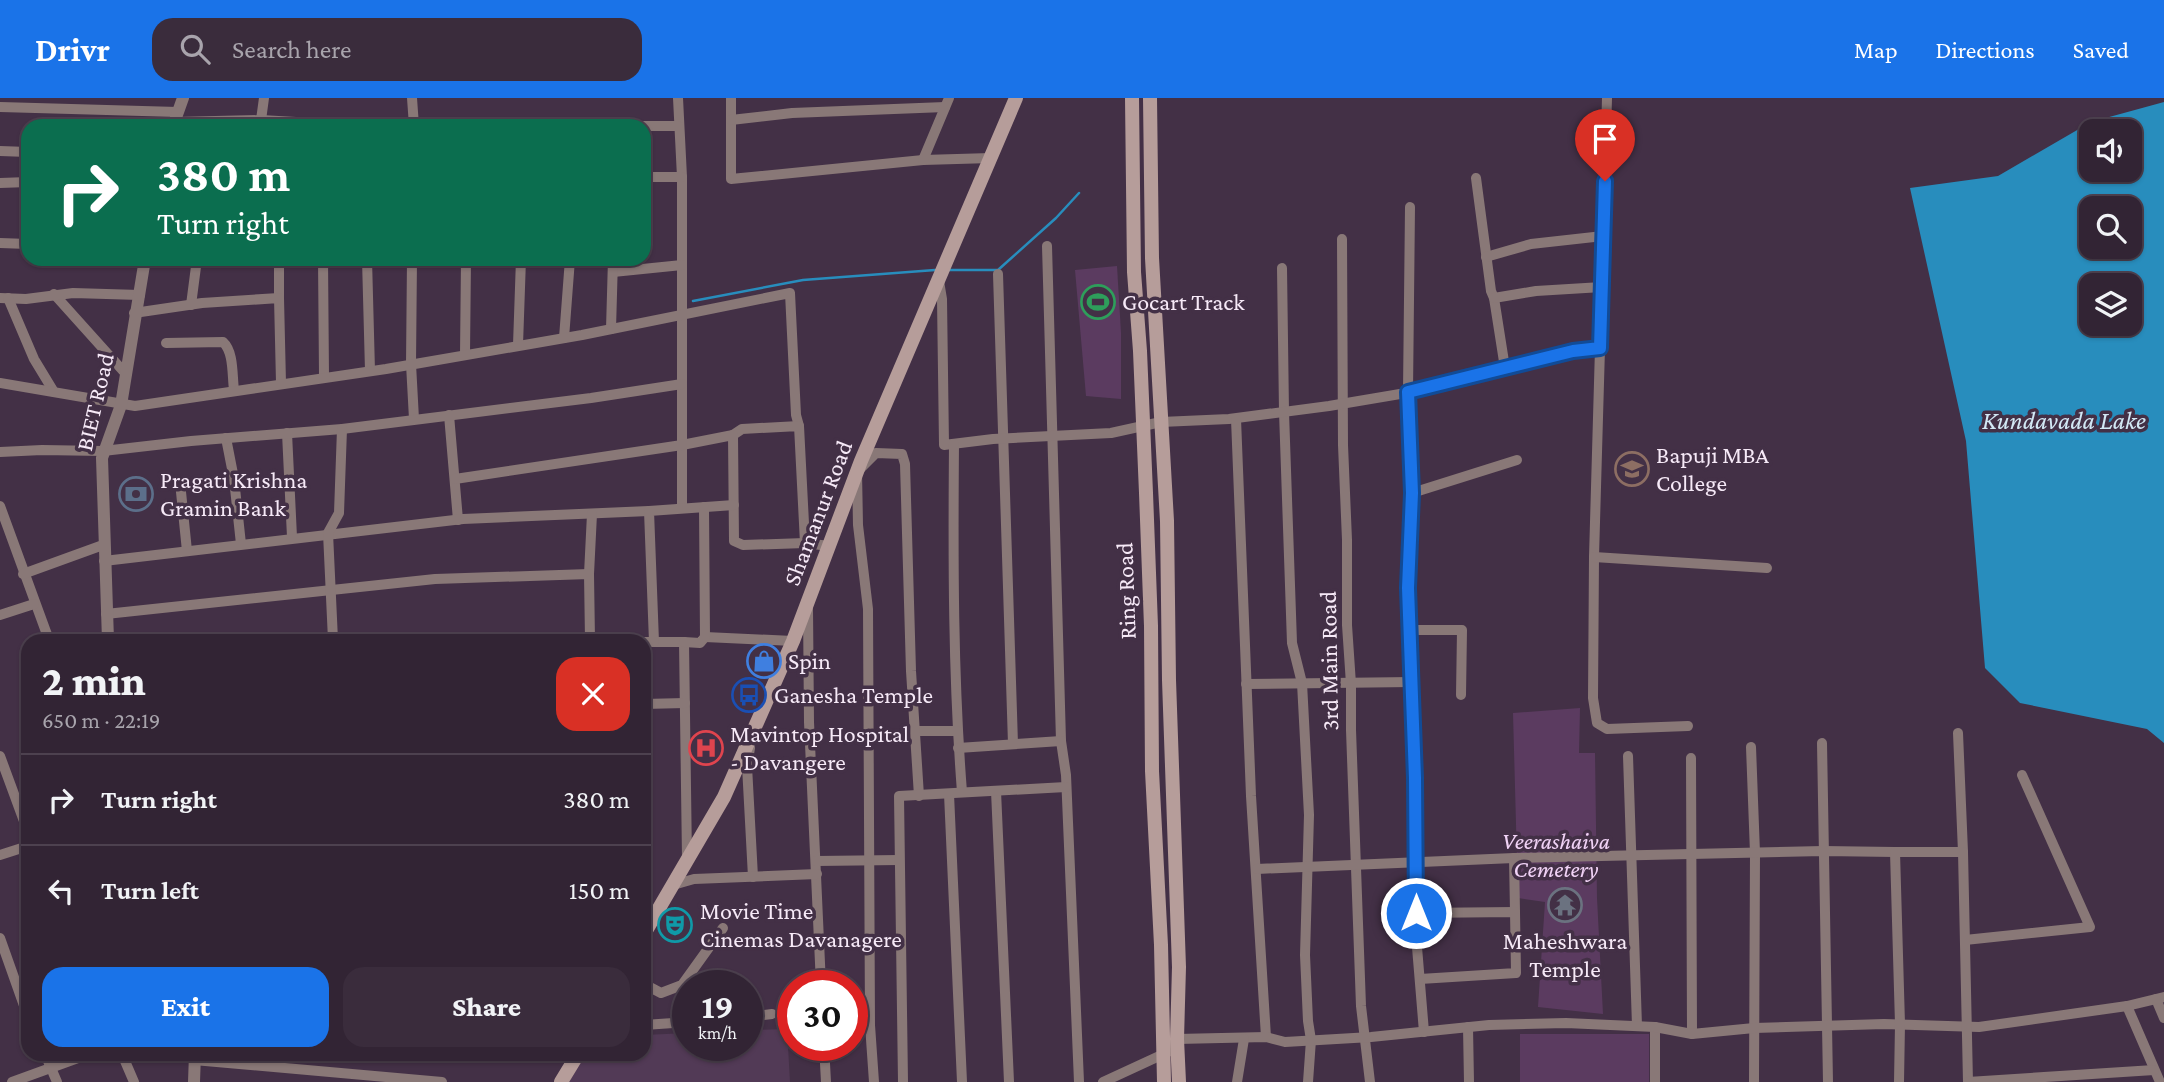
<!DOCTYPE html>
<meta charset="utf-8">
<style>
body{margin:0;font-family:"Crimson Pro",serif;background:#3a2c3c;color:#f1f3f6;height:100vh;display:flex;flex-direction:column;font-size:26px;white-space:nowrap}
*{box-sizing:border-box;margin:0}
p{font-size:23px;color:#a8a4ac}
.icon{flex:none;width:38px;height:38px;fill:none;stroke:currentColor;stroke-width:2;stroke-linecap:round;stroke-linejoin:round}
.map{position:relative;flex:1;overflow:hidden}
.details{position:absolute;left:21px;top:536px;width:630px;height:427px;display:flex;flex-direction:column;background:#322434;border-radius:21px;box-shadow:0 2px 5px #0004,0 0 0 2px #4d414f}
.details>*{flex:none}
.top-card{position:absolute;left:21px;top:21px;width:630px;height:147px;border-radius:21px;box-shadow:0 2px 5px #0004,0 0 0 2px #4d414f;background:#0b6e4f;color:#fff;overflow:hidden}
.tools{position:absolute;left:2079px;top:21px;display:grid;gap:14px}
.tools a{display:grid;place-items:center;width:63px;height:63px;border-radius:14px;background:#322434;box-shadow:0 2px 5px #0004,0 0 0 2px #4d414f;font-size:35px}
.speed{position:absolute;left:672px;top:872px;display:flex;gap:14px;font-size:35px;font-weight:700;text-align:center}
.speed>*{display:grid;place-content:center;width:91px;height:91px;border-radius:50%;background:#322434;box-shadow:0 2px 5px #0004,0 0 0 2px #4d414f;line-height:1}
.speed small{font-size:18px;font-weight:400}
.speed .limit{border:10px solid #d22;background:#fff;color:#111}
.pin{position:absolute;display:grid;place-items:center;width:60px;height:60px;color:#fff;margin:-72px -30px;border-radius:50% 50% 50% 0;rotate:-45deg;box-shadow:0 0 7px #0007}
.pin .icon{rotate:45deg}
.me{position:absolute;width:77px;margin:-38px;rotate:0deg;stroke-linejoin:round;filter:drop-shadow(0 0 5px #0008)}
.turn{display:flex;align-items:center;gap:24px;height:147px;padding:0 21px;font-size:32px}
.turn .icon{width:91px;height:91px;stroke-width:2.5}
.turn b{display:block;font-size:49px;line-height:60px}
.round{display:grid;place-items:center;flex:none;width:74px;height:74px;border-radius:21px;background:#3a2c3c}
.overview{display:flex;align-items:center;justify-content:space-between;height:119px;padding:0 21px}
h1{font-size:42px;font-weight:800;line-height:52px}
.primary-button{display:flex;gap:14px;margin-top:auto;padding:14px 21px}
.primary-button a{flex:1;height:80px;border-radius:21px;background:#1a73e8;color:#fff;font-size:28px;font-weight:800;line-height:80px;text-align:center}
.primary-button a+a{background:#3a2c3c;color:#f1f3f6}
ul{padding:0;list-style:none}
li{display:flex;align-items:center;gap:21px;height:91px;padding:0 21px;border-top:2px solid #4d414f}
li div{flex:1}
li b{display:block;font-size:26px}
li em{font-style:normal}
header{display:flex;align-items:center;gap:42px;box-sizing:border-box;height:98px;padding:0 35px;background:#1a73e8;color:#fff}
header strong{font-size:33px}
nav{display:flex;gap:38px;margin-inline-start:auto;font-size:24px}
.search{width:490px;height:63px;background:#3a2c3c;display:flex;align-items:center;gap:18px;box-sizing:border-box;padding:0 24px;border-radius:21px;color:#a8a4ac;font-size:26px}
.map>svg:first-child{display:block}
</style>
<header>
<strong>Drivr</strong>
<div class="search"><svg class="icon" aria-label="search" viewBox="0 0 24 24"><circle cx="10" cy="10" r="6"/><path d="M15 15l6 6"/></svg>Search here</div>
<nav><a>Map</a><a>Directions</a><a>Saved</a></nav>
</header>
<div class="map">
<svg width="2164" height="984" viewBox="0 0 2164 984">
<rect width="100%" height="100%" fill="#433046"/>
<path fill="#523a56" d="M 787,931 L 790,984 L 569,984 L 586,956 L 644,956 L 644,937 L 688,935 L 688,947 L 747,947 L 747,932 Z"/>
<g fill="#5b3b60">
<path d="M 1117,168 L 1121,235 L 1121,301 L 1086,298 L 1075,172 Z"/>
<path d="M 1580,610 L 1579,655 L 1595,655 L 1597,800 L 1603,916 L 1538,909 L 1545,804 L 1518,800 L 1513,615 Z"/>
<rect x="1520" y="936" width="129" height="48"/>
</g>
<path fill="#288dbd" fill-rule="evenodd" d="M 2164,4 L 2164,645 L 2147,631 L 2020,605 L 1985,570 L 1966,343 L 1910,90 L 1998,78 L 2091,24 ZM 2091,33 L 2130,33 L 2130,72 L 2091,72 ZM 2091,110 L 2130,110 L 2130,149 L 2091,149 ZM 2091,187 L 2130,187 L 2130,226 L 2091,226 Z"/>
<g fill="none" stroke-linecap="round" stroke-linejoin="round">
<g stroke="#288dbd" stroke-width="2.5">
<path d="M 949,172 L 998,172 L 1056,120 L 1079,95"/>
<path d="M 693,203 L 803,182 L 935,172"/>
</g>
<g stroke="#897877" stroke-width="10">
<path d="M 412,0 L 414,28"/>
<path d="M 678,0 L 682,79 L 682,410"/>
<path d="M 731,0 L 731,81 L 923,62 L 991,60"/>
<path d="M 0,9 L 178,14"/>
<path d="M 261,22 L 264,0"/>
<path d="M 731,22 L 792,15 L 945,9"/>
<path d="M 174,24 L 261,22 L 366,28"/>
<path d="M 644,28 L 678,28"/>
<path d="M 0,53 L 28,54"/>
<path d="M 923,62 L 949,0"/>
<path d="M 644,79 L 682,79"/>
<path d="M 1476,80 L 1491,193 L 1494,200 L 1505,270"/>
<path d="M 0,85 L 28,84"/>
<path d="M 1410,109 L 1408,294 L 1412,395 L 1407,490 L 1415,680 L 1416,837 L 1424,934"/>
<path d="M 1342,141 L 1343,347 L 1347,442 L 1347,527 L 1351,586 L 1351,632 L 1361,908 L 1370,984"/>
<path d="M 0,145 L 28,146"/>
<path d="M 1047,148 L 1061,643 L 1066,677 L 1079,984"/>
<path d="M 1486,159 L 1531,146 L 1603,138"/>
<path d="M 323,161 L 324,278"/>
<path d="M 367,161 L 370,273"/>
<path d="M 412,161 L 411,266 L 414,321"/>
<path d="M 1282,170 L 1284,314 L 1292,545 L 1302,585 L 1309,717 L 1305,857 L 1308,923 L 1311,942 L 1308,984"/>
<path d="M 613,174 L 682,167"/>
<path d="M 998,176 L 1013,646"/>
<path d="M 939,183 L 942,201 L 944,347 L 993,341 L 1111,335 L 1161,324 L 1229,321 L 1329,308 L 1400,296 L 1573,253 L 1600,250 L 1607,0"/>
<path d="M 54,196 L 125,275"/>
<path d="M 0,200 L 26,201 L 73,195 L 140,197"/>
<path d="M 8,200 L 34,261 L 54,294"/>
<path d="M 279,200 L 279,161"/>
<path d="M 1494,200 L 1536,193 L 1602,189"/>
<path d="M 191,207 L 197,161"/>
<path d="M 134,215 L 202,205 L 279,200 L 281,285"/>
<path d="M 611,231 L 613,161"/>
<path d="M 564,240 L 570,161"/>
<path d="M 166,245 L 223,244 C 234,254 232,277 234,292"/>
<path d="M 518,247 L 521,161"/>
<path d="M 1600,250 L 1594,459 L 1593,600 L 1597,625 L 1607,631 L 1688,628"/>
<path d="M 465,256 L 466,161"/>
<path d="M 0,285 L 135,308 L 386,271 L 582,237 L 790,195 L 796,317 L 799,328"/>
<path d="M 449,317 L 458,422"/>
<path d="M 1236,321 L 1251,698 L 1266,939"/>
<path d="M 287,335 L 292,439"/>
<path d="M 733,337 L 742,331 L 799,328 L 805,445"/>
<path d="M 226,340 L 234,381 L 241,446"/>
<path d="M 954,346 C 953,462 953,578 962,694"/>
<path d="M 0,354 L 42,352 L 103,353 L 191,343 L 342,331 L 591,300 L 682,286"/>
<path d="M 455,381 L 682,347 L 733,337 L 734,443 L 743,447 L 805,445 L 829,448"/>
<path d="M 180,384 L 187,453"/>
<path d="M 1412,395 L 1517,362"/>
<path d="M 0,408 L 49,542"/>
<path d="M 1594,459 L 1767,470"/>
<path d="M 104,463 L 463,421 L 649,413"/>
<path d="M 23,476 L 103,447"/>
<path d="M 589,476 L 592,416"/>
<path d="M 808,510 L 809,624 L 821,887"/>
<path d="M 106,516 L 435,481 L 589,476 L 590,542"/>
<path d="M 0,517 L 34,506"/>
<path d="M 1409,532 L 1462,532 L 1461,597"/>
<path d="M 705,539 L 793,543"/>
<path d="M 333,542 L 328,435 L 339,415 L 342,331"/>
<path d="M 644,544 L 684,544 L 687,761"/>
<path d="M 654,544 L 649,413 L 734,407"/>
<path d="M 684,544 L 700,545 L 705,539 L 704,409"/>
<path d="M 1246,586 L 1412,584"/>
<path d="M 644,606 L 685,605"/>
<path d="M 915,633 L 957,633"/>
<path d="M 1958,635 L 1963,754"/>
<path d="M 1822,645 L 1828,984"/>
<path d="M 1751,649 L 1755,755 L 1754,984"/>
<path d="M 750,650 L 747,668 L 753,779"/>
<path d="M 958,650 L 1061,643"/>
<path d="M 0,658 L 28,734"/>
<path d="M 1628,658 L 1637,928"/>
<path d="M 1691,660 L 1692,936"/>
<path d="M 996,693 L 1009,984"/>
<path d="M 949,696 L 962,984"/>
<path d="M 0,757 L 28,748"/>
<path d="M 1514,760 L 1823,753 L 1895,754"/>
<path d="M 816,763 L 899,762"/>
<path d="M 1257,771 L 1514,760 L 1515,814"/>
<path d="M 673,787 L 694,781 L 817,776"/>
<path d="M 1416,815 L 1515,814 L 1516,875 L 1420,881"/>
<path d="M 0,840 L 28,919"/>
<path d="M 1965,842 L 2090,829 L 2022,677"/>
<path d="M 644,886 L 661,895 L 682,887 L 723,830"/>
<path d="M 2156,901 L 2164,920"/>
<path d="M 2127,908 L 2160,984"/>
<path d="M 747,919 L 772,916"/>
<path d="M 644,927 L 688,924"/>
<path d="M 1468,929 L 1469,984"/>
<path d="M 1655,929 L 1655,984"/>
<path d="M 824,947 L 826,984"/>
<path d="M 45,956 L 57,984"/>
<path d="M 122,956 L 134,984"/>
<path d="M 194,962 L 442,984"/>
<path d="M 12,984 L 89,956"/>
<path d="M 874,984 L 870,927 L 868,511 L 858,427 L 857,374 L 876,355 L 902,356 L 905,366 L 911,573 L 919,698"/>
<path d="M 903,984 L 899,698 L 1066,689"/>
<path d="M 1103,984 L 1168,954 L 1177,941 L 1266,939 L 1285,944 L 1371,939 L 1489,927 L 1566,925 L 1655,929 L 1692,936 L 1754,930 L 1884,926 L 1979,929 L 2127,908 L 2164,899"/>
<path d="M 1237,984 L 1244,941"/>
<path d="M 1899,984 L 1900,926 L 1895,754 L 1963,754 L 1968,984"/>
<path d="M 1968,984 L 2154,972"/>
</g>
<g stroke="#897877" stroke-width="12">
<path d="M 173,28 L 183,0"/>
<path d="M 108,542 L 102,360 L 121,307 L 145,161"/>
<path d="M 194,984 L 195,956"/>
</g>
<g stroke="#b69d9a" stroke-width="14">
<path d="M 1132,0 L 1134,174 L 1140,253 L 1146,395 L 1151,528 L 1152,673 L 1161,847 L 1164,984"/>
<path d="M 1150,0 L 1152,160 L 1167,423 L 1169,582 L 1179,869 L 1177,941 L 1179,984"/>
<path d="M 644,836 L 724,699 L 793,543 L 861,363 L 1016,0"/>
<path d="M 561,984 L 578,956"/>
</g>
</g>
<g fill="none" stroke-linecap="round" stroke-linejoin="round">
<g stroke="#114b97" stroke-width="18">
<path id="route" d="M 1416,815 L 1415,680 L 1408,490 L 1412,395 L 1408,294 L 1573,253 L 1600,250 L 1605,83"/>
</g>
<use href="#route" stroke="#1a73e8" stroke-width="12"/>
</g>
<defs>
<g id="stadium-ring" transform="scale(1.75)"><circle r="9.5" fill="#433046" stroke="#2e9e5b" stroke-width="1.5"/><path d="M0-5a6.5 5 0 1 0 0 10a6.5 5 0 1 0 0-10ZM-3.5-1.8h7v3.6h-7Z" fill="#2e9e5b"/></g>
<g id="university-ring" transform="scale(1.75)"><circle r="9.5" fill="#433046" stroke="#8d6e63" stroke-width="1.5"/><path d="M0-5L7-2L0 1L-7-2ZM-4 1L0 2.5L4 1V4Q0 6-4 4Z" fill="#8d6e63"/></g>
<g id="bank-ring" transform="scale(1.75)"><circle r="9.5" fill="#433046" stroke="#5c6f8a" stroke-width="1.5"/><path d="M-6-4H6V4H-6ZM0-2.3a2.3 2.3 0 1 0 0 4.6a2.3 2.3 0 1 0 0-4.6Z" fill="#5c6f8a"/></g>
<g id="shop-ring" transform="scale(1.75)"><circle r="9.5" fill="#433046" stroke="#3f7fe0" stroke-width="1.5"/><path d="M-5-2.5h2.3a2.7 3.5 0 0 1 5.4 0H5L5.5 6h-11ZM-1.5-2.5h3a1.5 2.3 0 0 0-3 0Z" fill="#3f7fe0"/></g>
<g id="bus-ring" transform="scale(1.75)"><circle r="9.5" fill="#433046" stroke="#1a4fb4" stroke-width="1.5"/><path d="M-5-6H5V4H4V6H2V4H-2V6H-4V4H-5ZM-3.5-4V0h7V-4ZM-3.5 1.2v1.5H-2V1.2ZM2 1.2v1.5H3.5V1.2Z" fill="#1a4fb4"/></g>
<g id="hospital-ring" transform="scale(1.75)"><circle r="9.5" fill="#433046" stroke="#e0444e" stroke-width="1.5"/><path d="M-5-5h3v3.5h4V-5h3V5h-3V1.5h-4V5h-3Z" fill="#e0444e"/></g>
<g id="temple-ring" transform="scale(1.75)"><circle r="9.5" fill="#433046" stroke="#6b7280" stroke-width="1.5"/><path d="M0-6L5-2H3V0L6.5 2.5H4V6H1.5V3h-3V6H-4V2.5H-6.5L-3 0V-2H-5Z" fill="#6b7280"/></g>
<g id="theatre-ring" transform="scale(1.75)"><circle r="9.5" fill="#433046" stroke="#0f9aa8" stroke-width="1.5"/><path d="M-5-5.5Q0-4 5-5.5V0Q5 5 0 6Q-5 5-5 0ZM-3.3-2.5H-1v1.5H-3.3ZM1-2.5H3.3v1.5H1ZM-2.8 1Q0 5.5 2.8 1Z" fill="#0f9aa8"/></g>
</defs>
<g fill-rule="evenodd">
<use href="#stadium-ring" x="1098" y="204"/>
<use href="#university-ring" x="1632" y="371"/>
<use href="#bank-ring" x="136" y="396"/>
<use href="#shop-ring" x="764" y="563"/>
<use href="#bus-ring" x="749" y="597"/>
<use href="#hospital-ring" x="706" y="650"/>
<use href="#temple-ring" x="1565" y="807"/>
<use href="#theatre-ring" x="675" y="827"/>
</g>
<g text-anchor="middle" stroke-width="7" stroke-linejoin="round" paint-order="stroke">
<g font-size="24" fill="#f6e9f7" stroke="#433046" text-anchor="start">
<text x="1122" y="212">Gocart Track</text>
<text x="1656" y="365">Bapuji MBA<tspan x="1656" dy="28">College</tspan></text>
<text x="160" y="390">Pragati Krishna<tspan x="160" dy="28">Gramin Bank</tspan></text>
<text x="788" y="571">Spin</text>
<text x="774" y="605">Ganesha Temple</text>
<text x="730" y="644">Mavintop Hospital<tspan x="730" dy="28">- Davangere</tspan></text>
<text x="700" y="821">Movie Time<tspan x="700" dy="28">Cinemas Davanagere</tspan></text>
<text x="1565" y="851" text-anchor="middle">Maheshwara<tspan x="1565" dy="28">Temple</tspan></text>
</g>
<g font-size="24" fill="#f6e9f7" stroke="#433046">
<text transform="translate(95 304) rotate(-77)" y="8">BIET Road</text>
<text transform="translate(818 415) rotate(-69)" y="8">Shamanur Road</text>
<text transform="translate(1126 493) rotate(-92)" y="8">Ring Road</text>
<text transform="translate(1329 563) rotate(-91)" y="8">3rd Main Road</text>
</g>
<g font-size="24" font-style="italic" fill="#f1d3f6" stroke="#433046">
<text x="1556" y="751">Veerashaiva<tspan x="1556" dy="28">Cemetery</tspan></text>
</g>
<g font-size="26" font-style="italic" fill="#d2e8f5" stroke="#433046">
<text x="2064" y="331">Kundavada Lake</text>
</g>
</g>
</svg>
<div class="tools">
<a><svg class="icon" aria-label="sound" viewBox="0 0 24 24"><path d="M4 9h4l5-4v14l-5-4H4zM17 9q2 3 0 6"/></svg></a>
<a><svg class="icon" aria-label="search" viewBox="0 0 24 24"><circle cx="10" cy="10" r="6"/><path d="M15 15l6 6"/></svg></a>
<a><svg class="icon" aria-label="layers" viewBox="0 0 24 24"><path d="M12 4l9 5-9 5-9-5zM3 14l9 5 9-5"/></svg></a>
</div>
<div class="speed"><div>19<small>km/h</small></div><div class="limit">30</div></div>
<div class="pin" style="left:1605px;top:83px;background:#d93025"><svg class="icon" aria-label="arrive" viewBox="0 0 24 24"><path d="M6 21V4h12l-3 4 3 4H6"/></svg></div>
<svg class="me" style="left:1416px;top:815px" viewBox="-20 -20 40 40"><circle r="17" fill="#1a73e8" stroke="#fff" stroke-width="3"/><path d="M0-11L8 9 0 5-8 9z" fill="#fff"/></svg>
<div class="top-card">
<div class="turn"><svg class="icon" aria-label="right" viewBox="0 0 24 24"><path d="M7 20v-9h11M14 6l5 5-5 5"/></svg><div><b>380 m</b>Turn right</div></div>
</div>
<section class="details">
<div class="overview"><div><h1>2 min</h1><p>650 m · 22:19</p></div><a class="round" style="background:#d93025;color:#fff"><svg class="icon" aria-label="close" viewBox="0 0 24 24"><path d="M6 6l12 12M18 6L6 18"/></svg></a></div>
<ul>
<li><svg class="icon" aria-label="right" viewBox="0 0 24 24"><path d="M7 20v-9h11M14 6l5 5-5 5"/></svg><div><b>Turn right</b></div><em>380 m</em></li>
<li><svg class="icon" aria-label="left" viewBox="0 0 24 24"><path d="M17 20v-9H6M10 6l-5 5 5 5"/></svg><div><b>Turn left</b></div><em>150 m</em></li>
</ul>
<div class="primary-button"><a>Exit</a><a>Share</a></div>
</section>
</div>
